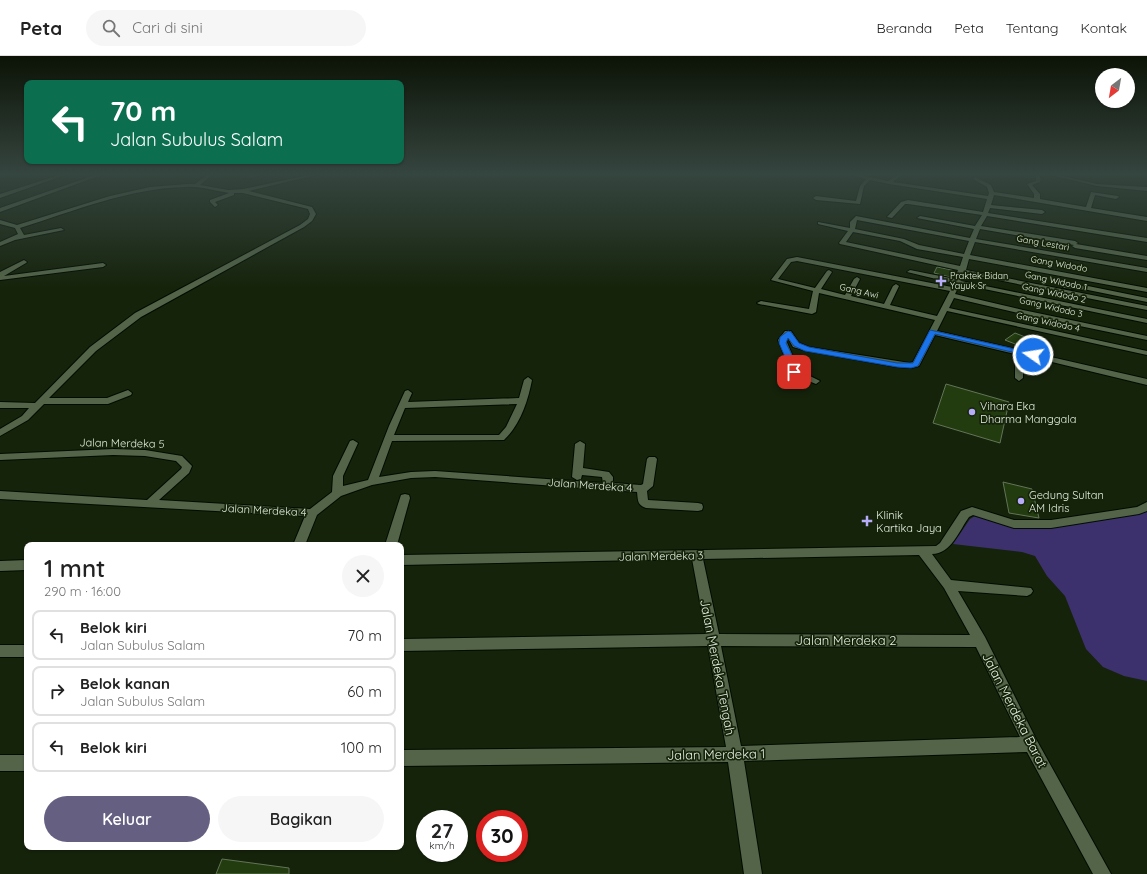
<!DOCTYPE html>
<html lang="id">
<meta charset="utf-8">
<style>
body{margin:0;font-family:Quicksand,sans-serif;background:#f6f6f6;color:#222;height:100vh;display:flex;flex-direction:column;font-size:15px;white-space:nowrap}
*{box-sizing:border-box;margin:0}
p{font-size:13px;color:#767676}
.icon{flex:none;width:22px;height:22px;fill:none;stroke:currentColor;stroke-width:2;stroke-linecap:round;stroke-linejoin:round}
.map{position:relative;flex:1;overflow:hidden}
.panel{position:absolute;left:24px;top:486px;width:380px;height:308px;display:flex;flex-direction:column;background:#fff;border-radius:8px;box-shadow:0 1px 3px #0004}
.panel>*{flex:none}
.hud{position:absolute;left:24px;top:24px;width:380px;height:84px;border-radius:8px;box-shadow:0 1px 3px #0004;background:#0b6e4f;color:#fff;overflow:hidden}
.needle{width:26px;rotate:211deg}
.fabs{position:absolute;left:1095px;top:12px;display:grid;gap:8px}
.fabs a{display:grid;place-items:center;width:40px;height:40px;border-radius:50%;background:#fff;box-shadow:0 1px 3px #0004;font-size:20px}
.speed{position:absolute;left:416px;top:754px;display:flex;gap:8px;font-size:20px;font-weight:700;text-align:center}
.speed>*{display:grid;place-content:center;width:52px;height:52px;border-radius:50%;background:#fff;box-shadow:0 1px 3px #0004;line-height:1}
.speed small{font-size:10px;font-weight:400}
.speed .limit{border:6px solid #d22;background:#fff;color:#111}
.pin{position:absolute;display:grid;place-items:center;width:34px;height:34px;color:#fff;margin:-17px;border-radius:8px;box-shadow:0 2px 6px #0006}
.me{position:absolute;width:44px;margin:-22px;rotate:283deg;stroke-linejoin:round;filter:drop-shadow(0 0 3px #0008)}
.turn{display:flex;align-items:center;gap:14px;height:84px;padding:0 20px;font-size:18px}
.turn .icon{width:52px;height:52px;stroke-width:2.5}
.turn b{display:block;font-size:28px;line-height:34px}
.round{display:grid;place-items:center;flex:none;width:42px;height:42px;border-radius:21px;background:#f6f6f6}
.summary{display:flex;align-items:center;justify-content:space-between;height:68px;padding:0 20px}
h1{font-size:24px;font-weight:600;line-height:30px}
.primary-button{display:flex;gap:8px;margin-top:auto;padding:8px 20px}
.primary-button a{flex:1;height:46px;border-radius:24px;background:#656082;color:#fff;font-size:16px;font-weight:600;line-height:46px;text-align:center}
.primary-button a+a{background:#f6f6f6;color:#222}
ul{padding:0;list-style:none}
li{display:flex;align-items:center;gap:12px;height:50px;margin:0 8px 6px;padding:0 12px;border:2px solid #e0e0e0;border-radius:8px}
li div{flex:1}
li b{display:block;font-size:15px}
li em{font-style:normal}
header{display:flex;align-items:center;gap:24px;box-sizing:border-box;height:56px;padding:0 20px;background:#fff;border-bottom:1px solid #e0e0e0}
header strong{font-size:19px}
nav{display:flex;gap:22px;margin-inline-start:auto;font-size:14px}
.search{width:280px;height:36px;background:#f6f6f6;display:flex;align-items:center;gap:10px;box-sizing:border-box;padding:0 14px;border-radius:22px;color:#767676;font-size:15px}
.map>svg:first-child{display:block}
</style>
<header>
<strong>Peta</strong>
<div class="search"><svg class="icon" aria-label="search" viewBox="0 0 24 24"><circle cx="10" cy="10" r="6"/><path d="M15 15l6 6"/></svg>Cari di sini</div>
<nav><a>Beranda</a><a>Peta</a><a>Tentang</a><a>Kontak</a></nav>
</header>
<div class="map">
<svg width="1147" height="818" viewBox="0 0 1147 818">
<rect width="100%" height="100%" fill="#15230b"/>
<path fill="#3d316d" d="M 1147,456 L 1147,625 L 1124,620 L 1103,611 L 1086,593 L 1065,540 L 1047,520 L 1035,500 L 1022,496 L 953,488 L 970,463 L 975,460 L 1015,471 L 1045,473 Z"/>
<g fill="#223b0f" stroke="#637559">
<path d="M 937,211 L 952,214 L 950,221 L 934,217 Z"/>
<path d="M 1015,277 L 1038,286 L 1028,293 L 1005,284 Z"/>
<path d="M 946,328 L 1009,346 L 1000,387 L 933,367 Z"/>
<path d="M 1003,426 L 1032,433 L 1039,462 L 1009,457 Z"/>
<path d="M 222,803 L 289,812 L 289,818 L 216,818 Z"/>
</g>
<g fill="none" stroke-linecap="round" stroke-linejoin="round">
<g stroke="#020c00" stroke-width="2">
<g id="street">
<path d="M 62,118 L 68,118 L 0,142 L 0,138 Z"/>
<path d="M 98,118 L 104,118 L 0,156 L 0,152 Z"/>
<path d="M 208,118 L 213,118 L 200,129 L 228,134 L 243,133 L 313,118 L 320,118 L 249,135 L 312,151 L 316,158 L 312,165 L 304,171 L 141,261 L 96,295 L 49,342 L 107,342 L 128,334 L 132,337 L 131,339 L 108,348 L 44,348 L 28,364 L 0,380 L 0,373 L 22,360 L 29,352 L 0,352 L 0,346 L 35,347 L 90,291 L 135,257 L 300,169 L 308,163 L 310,158 L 308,153 L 243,137 L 234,137 L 234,139 L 215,146 L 218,149 L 215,151 L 210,146 L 210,144 L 229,137 C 215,135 201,130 186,131 C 130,132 74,155 20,172 L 24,179 L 61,172 L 64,174 L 15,184 L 0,190 L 0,186 L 18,178 L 15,172 L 0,168 L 0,164 L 17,169 L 110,140 L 150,131 L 187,128 L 195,128 Z"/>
<path d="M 257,118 L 266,118 L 248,122 L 246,121 Z"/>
<path d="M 850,118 L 857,118 L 888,125 L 898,118 L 903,118 L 893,126 L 988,140 L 989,137 L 987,131 L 973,123 L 975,121 L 991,129 L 994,136 L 1034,142 L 1034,138 L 1027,128 L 1036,125 L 1036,120 L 1038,119 L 1041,123 L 1040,126 L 1032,129 L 1040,138 L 1040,143 L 1086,151 L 1091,136 L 1118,140 L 1119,141 L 1116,143 L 1095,139 L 1091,152 L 1147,161 L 1147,165 L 994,139 L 991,149 L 1042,154 L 1045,156 L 1042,158 L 990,152 L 988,157 L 1147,182 L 1147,186 L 987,160 L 981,170 L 1075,185 L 1078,187 L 1076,188 L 1147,200 L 1147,204 L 1075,192 L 1072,190 L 1074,189 L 980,173 L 976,183 L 1147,212 L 1147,216 L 975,186 L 970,199 L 1147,232 L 1147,236 L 969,203 L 966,214 L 1147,250 L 1147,254 L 963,217 L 961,225 L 1147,263 L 1147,267 L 960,228 L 955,238 L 1023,254 L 1147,280 L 1147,284 L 1022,258 L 954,242 L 949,252 L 1147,295 L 1147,299 L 947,255 L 937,275 L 1147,323 L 1147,329 L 1023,299 L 1023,322 L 1019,325 L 1015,322 L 1015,298 L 935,279 L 919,310 L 911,312 L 897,311 L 807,295 L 793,291 L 788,282 L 786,284 L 793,301 L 794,312 L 820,325 L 816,328 L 791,318 L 786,313 L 785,301 L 778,284 L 785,275 L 791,275 L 799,287 L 809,291 L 910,307 L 913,306 L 935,264 L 819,237 L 816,256 L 812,258 L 759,248 L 757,247 L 761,245 L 809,253 L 813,235 L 771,224 L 787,203 L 797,201 L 952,231 L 953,227 L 907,216 L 910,214 L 955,223 L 958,214 L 840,188 L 839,187 L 848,175 L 818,168 L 818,166 L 850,172 L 850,166 L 856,160 L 970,182 L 974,173 L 917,162 L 920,160 L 975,170 L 982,159 L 908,148 L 905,148 L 892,162 L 887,161 L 901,146 L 908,144 L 983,156 L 987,143 L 889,128 L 870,124 L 864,130 L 860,148 L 816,144 L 813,142 L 816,140 L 856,145 L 860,130 L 866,123 ZM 857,164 L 969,185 L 964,198 L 919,189 L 904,183 L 855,173 ZM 853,176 L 900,185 L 917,193 L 963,201 L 960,210 L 846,186 ZM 797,205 L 950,235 L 937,260 L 890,249 L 899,230 L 896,228 L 893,230 L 884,248 L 851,240 L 860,223 L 857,221 L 854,223 L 845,239 L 821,233 L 832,216 L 829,214 L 827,215 L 815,232 L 778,223 L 791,206 Z"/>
<path d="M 1047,118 L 1054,118 L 1097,128 L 1147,131 L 1147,135 L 1097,130 Z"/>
<path d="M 24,204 L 27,206 L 26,207 L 4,220 L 103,207 L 106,209 L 103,211 L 0,224 L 0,216 Z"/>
<path d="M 1066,229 L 1088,230 L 1147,242 L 1147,246 L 1088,234 L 1064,232 L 1063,231 Z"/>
<path d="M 528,321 L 532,324 C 528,345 520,369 504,384 L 392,385 L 379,421 L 411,416 L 435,415 L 603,427 L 602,421 L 582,419 L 581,423 L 577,424 L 572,421 L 575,388 L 580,385 L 585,388 L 583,412 L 609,416 L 613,421 L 613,427 L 641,429 L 643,428 L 647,403 L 649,401 L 655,401 L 657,403 L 653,430 L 647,435 L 648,444 L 698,447 L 702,448 L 703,451 L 702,454 L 698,455 L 646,452 C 637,449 638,444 637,436 L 435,421 L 411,422 L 372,429 L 341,440 L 317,459 L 305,489 L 293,489 L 305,460 L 0,443 L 0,435 L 147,444 L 181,413 L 182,411 L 176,405 L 145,400 L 113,399 L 0,404 L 0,398 L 113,393 L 145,394 L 182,400 L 192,410 L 189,417 L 159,444 L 310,453 L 332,436 L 333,420 L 350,385 L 353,384 L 358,387 L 343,420 L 343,430 L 368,424 L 389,370 L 405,335 L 408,334 L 412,337 L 408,346 L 519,342 L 524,324 ZM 517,348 L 506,371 L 499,379 L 394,379 L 405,352 Z"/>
<path d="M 405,438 L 409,439 L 410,442 L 397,489 L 385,489 L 400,442 L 401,439 Z"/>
<path d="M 1147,446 L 1147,455 L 1139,458 L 1051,472 L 1014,472 L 973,459 L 969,461 C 959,475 951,498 932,498 L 951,524 L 1031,532 L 1033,535 L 1031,538 L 1027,540 L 958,535 L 985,581 L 1036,683 L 1111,818 L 1093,818 L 1027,696 L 744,705 L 762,818 L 744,818 L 728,706 L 401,710 L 401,694 L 726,691 L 708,590 L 401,595 L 401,583 L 706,578 L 692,503 L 401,509 L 401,499 L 936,490 L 940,487 L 961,455 L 972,451 L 1014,464 L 1051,464 L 1137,451 ZM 919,499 L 944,532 L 970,579 L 719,578 L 703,503 ZM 721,590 L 976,591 L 1020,681 L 741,690 Z"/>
<path d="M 27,504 L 27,514 L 0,515 L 0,505 Z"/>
<rect x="0" y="589" width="27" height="12"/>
<rect x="0" y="699" width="27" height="16"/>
</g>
</g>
<use href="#street" fill="#536449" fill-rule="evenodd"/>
</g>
<linearGradient id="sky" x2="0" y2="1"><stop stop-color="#0c1306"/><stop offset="0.51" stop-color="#35453f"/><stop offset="1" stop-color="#35453f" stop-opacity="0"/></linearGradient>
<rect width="1147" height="232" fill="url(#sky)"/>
<path fill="#1a73e8" stroke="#114b97" d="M 930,274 L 1033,297 L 1037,299 L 1033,301 L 935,278 L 918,310 L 911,312 L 897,311 L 805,295 L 794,290 L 788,282 L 786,287 L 793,301 L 793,311 L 798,316 L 794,319 L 792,318 L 786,311 L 785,301 L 779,287 L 780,281 L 788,275 L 791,276 L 799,287 L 809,291 L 897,307 L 913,307 Z"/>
<g fill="#b6acf8" stroke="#15230b" stroke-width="1.5">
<path d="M939 219h4v4h4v4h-4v4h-4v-4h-4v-4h4z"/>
<circle cx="972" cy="356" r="4"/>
<circle cx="1021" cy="445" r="4"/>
<path d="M865 459h4v4h4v4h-4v4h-4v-4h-4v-4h4z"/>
</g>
<g text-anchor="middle" stroke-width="3.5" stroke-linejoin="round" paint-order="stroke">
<g font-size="9" fill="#e3eddd" stroke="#15230b">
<text transform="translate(1043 187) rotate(10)" y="3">Gang Lestari</text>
<text transform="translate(1059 208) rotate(10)" y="3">Gang Widodo</text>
<text transform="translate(1056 225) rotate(12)" y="3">Gang Widodo 1</text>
<text transform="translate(859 235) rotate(13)" y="3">Gang Awi</text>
<text transform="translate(1054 237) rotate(12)" y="3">Gang Widodo 2</text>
<text transform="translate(1051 251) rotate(13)" y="3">Gang Widodo 3</text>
<text transform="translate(1048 266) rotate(12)" y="3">Gang Widodo 4</text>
</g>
<g font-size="9" fill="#e3eddd" stroke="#15230b" text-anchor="start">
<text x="950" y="223">Praktek Bidan<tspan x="950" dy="10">Yayuk Sr</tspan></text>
</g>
<g font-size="11" fill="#e3eddd" stroke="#15230b" text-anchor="start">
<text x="980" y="354">Vihara Eka<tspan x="980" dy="13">Dharma Manggala</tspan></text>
<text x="1029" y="443">Gedung Sultan<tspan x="1029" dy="13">AM Idris</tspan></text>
<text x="876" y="463">Klinik<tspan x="876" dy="13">Kartika Jaya</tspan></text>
</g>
<g font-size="11" fill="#e3eddd" stroke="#15230b">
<text transform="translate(122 387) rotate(1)" y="4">Jalan Merdeka 5</text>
<text transform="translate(590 429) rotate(4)" y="4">Jalan Merdeka 4</text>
<text transform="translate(264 454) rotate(3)" y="4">Jalan Merdeka 4</text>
<text transform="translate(661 500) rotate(-1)" y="4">Jalan Merdeka 3</text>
</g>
<g font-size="13" fill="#e3eddd" stroke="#15230b">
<text x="846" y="589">Jalan Merdeka 2</text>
<text transform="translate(718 611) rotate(79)" y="5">Jalan Merdeka Tengah</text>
<text transform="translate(1015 654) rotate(63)" y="5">Jalan Merdeka Barat</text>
<text transform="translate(716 698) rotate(-1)" y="5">Jalan Merdeka 1</text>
</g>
</g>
</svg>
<div class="fabs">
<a><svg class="needle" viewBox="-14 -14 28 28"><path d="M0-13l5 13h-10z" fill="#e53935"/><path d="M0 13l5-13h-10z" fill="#767676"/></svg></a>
</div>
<div class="speed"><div>27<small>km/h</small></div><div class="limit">30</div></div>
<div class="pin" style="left:794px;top:316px;background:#d93025"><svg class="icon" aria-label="arrive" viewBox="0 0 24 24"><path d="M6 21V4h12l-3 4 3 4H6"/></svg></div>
<svg class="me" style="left:1033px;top:299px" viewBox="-20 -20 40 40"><circle r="17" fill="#1a73e8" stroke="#fff" stroke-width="3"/><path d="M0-11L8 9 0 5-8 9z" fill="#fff"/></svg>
<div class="hud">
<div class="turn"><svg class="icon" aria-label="left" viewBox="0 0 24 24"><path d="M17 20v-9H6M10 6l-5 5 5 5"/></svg><div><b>70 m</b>Jalan Subulus Salam</div></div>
</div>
<section class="panel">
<div class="summary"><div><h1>1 mnt</h1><p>290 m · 16:00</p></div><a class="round"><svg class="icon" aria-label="close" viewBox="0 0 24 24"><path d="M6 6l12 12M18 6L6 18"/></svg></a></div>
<ul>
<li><svg class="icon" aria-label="left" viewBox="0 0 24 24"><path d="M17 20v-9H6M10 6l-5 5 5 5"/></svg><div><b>Belok kiri</b><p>Jalan Subulus Salam</p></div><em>70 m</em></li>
<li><svg class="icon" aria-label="right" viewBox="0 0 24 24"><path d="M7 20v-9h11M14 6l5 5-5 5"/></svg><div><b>Belok kanan</b><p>Jalan Subulus Salam</p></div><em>60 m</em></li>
<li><svg class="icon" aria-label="left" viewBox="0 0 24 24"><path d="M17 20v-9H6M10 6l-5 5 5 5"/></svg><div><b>Belok kiri</b></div><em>100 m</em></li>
</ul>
<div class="primary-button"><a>Keluar</a><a>Bagikan</a></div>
</section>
</div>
